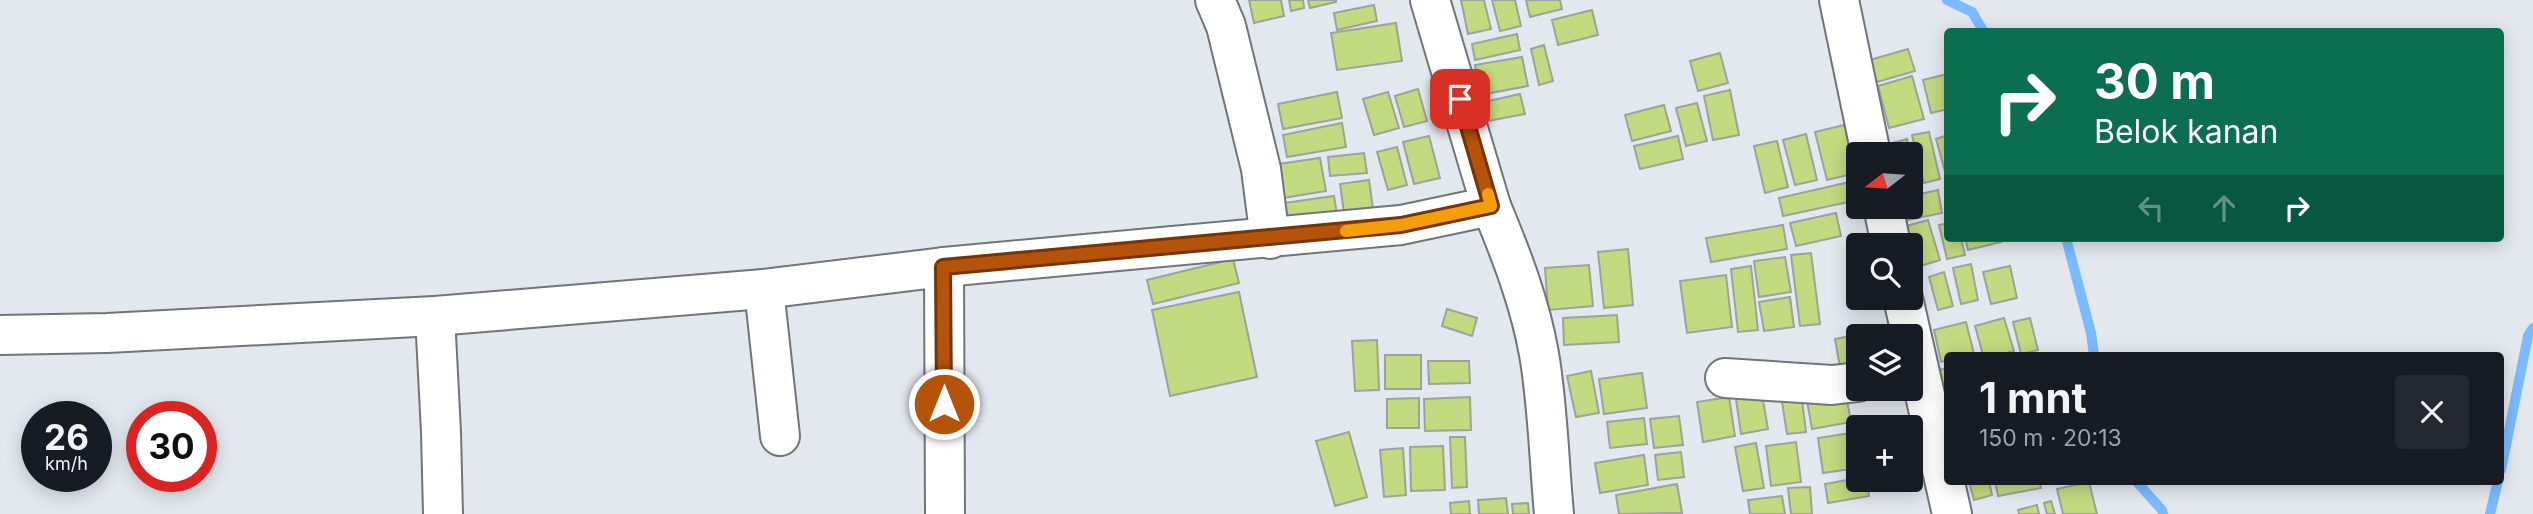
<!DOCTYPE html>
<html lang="id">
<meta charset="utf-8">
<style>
body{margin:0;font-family:Inter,sans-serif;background:#242831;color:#f1f3f6;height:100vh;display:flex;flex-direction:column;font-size:26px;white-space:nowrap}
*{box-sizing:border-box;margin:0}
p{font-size:23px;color:#9ea1a6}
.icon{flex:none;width:38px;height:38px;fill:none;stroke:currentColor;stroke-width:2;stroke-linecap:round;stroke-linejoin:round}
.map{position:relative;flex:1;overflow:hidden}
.drawer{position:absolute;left:1944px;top:352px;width:560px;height:133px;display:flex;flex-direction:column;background:#171b24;border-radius:7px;box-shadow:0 4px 18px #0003}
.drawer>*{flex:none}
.guide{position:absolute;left:1944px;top:28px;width:560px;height:214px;border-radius:7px;box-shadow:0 4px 18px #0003;background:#0b6e4f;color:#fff;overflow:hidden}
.needle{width:46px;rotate:253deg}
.tools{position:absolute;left:1846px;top:142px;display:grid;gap:14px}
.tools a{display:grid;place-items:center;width:77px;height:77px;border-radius:7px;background:#171b24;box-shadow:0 4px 18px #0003;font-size:35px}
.speed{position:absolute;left:21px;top:401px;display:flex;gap:14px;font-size:35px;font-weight:700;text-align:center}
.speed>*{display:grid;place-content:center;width:91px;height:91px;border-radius:50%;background:#171b24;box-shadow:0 4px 18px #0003;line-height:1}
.speed small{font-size:18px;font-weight:400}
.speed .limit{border:10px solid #d22;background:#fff;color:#111}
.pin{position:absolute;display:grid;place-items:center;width:60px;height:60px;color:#fff;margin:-30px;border-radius:14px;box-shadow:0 4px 10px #0006}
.me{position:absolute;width:77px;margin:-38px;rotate:0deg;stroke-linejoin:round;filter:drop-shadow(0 0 5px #0008)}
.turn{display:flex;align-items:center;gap:24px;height:147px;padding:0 35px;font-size:32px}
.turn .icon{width:91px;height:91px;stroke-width:2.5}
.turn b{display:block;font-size:49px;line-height:60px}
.lanes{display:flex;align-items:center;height:66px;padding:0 35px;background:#0003;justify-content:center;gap:35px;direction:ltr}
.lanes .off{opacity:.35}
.round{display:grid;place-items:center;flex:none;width:74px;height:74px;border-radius:7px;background:#242831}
.overview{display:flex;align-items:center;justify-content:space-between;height:119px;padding:0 35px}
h1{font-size:42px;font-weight:700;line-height:52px}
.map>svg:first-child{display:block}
</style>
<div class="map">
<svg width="2533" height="514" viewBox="0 0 2533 514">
<rect width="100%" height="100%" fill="#e3e8ee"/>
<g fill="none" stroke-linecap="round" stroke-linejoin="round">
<g stroke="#7abaff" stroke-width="10">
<path d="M 1947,0 L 1972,12 L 1984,32"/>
<path d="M 2066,238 L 2091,333 L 2094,355"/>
<path d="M 2501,470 L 2528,336 L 2533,328"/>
<path d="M 2136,481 L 2162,510 L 2163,514"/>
<path d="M 2490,514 L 2498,481"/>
</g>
</g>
<g fill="#c1d97f" stroke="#9fa19b" stroke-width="2">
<path d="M 1249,0 L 1281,0 L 1284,16 L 1254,23 Z"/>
<path d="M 1289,0 L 1303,0 L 1304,8 L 1291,11 Z"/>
<path d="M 1308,0 L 1336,0 L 1336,2 L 1310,8 Z"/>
<path d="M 1461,0 L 1484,0 L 1491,29 L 1468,34 Z"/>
<path d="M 1492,0 L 1515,0 L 1521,26 L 1500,31 Z"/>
<path d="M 1526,0 L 1560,0 L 1562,9 L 1530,17 Z"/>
<path d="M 1374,5 L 1377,21 L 1337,30 L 1334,13 Z"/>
<path d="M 1592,10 L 1598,35 L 1558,45 L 1552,20 Z"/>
<path d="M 1396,23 L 1402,61 L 1337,70 L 1331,33 Z"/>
<path d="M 1517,34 L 1520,50 L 1475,60 L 1472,44 Z"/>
<path d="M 1544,45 L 1553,81 L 1539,85 L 1531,49 Z"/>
<path d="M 1908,49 L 1915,71 L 1877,82 L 1870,60 Z"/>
<path d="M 1720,53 L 1728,83 L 1698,91 L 1690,61 Z"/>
<path d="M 1522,57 L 1528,86 L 1480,95 L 1475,65 Z"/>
<path d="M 1947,74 L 1948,109 L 1931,113 L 1923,80 Z"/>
<path d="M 1912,76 L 1924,119 L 1889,128 L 1878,86 Z"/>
<path d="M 1418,89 L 1427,121 L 1404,127 L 1395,96 Z"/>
<path d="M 1730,90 L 1739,135 L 1713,140 L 1704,96 Z"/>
<path d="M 1337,92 L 1342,118 L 1283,129 L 1278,104 Z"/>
<path d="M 1388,92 L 1399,128 L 1374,135 L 1363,99 Z"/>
<path d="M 1520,94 L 1525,114 L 1488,121 L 1484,102 Z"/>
<path d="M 1697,103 L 1707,141 L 1686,146 L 1676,108 Z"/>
<path d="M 1664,105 L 1671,131 L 1632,141 L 1625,115 Z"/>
<path d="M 1342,123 L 1346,147 L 1287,157 L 1283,135 Z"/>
<path d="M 1844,125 L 1856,173 L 1827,180 L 1815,132 Z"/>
<path d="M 1929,132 L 1940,179 L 1924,183 L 1912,135 Z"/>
<path d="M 1806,134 L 1817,180 L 1795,185 L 1783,140 Z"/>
<path d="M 1948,135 L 1948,175 L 1946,175 L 1936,139 Z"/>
<path d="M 1429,136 L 1440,178 L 1414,184 L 1403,142 Z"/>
<path d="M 1678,136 L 1683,159 L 1640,169 L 1634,146 Z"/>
<path d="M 1907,139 L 1919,185 L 1911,187 L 1911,154 L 1888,154 L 1885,145 Z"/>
<path d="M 1777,141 L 1788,187 L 1765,193 L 1754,146 Z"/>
<path d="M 1397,147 L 1407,185 L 1388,190 L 1377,152 Z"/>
<path d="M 1364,153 L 1367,173 L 1330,176 L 1328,157 Z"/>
<path d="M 1320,158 L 1326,191 L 1283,198 L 1278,164 Z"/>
<path d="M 1369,180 L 1375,223 L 1346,227 L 1340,184 Z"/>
<path d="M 1854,181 L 1858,200 L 1783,216 L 1779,198 Z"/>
<path d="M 1938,190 L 1942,213 L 1903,221 L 1900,206 L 1911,206 L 1911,196 Z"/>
<path d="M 1334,196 L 1338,221 L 1288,227 L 1284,203 Z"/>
<path d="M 1836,213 L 1841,236 L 1796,246 L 1790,223 Z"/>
<path d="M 1928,220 L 1940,260 L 1914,268 L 1911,245 L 1908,245 L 1903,227 Z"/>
<path d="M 1948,223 L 1948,238 L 1961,238 L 1965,255 L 1947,259 L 1939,225 Z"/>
<path d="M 1783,225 L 1787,249 L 1711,262 L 1706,238 Z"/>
<path d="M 1965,238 L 2000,238 L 2001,242 L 1968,250 Z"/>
<path d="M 1628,249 L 1633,305 L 1604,308 L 1598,252 Z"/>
<path d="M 1811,253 L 1820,324 L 1800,326 L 1791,255 Z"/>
<path d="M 1785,257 L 1791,292 L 1759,297 L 1754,261 Z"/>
<path d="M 1233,259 L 1239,283 L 1153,304 L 1147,280 Z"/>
<path d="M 1971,264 L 1978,300 L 1961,304 L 1953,268 Z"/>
<path d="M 1589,265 L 1593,306 L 1548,310 L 1545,268 Z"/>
<path d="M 1751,266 L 1758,330 L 1738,332 L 1731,269 Z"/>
<path d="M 2010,266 L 2017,298 L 1991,304 L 1983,272 Z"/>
<path d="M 1944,272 L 1953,306 L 1938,310 L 1929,277 Z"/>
<path d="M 1726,275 L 1732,327 L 1687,333 L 1680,281 Z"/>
<path d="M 1239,292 L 1257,377 L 1170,396 L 1152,310 Z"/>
<path d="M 1790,297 L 1794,327 L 1764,331 L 1759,302 Z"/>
<path d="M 1447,309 L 1477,318 L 1472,336 L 1442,326 Z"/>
<path d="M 1617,315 L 1619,342 L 1564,345 L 1563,318 Z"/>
<path d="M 2004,318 L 2014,351 L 1999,355 L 1983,355 L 1975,326 Z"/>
<path d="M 2030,318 L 2038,350 L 2021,354 L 2013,322 Z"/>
<path d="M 1966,322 L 1974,354 L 1948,355 L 1948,360 L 1941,362 L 1934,330 Z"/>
<path d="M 1861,334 L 1858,336 L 1858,375 L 1842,378 L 1835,339 Z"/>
<path d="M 1377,340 L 1379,390 L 1355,391 L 1352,341 Z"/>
<rect x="1385" y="355" width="36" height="34"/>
<path d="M 1428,361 L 1469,361 L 1470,383 L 1429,384 Z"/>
<path d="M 1948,368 L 1948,383 L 1943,384 L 1939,370 Z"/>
<path d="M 1591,371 L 1599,413 L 1576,417 L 1567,376 Z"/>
<path d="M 1642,373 L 1647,408 L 1604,414 L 1599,379 Z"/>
<path d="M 1845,389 L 1851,422 L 1812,429 L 1806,395 Z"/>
<path d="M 1762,395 L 1768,429 L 1741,434 L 1736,399 Z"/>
<path d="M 1470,397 L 1471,430 L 1425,431 L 1424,399 Z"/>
<path d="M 1729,397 L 1735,436 L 1703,442 L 1697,402 Z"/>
<path d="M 1419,398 L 1419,428 L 1387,428 L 1387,399 Z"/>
<path d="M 1802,400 L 1806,432 L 1787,434 L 1782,402 Z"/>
<path d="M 1679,416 L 1683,445 L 1654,448 L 1650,419 Z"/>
<path d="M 1644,418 L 1647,444 L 1610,448 L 1607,422 Z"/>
<path d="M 1349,432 L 1367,497 L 1335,506 L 1316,441 Z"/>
<path d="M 1857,432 L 1858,468 L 1823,473 L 1818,438 Z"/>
<path d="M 1450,437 L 1465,437 L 1467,487 L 1452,488 Z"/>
<path d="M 1796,442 L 1801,482 L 1771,486 L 1766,446 Z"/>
<path d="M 1756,443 L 1764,488 L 1743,491 L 1735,447 Z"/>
<path d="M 1443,446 L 1445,490 L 1411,491 L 1410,447 Z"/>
<path d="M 1403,448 L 1406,495 L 1384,497 L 1380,450 Z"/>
<path d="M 1681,452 L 1684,477 L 1658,480 L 1655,455 Z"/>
<path d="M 1644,455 L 1648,485 L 1600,493 L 1595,463 Z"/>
<path d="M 1858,478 L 1867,480 L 1869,496 L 1828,503 L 1825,484 Z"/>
<path d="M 1969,481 L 1989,481 L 1992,495 L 1974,500 Z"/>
<path d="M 1995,481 L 2040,481 L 2041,488 L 1998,496 Z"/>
<path d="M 2089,482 L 2097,514 L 2063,514 L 2057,489 Z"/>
<path d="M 1677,484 L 1682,513 L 1619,514 L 1616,495 Z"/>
<path d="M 1810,487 L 1812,514 L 1791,514 L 1788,488 Z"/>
<path d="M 1782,496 L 1785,514 L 1750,514 L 1748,500 Z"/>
<path d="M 1506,498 L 1508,514 L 1479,514 L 1478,500 Z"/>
<path d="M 1469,501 L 1470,514 L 1451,514 L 1450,503 Z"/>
<path d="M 2051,501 L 2055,514 L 2047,514 L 2044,503 Z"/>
<path d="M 1528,503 L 1529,514 L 1513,514 L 1512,504 Z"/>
<path d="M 2037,505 L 2039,514 L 2019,514 L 2018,510 Z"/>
</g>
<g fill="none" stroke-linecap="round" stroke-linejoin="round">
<g stroke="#71757a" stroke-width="42">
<g id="minor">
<path d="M 1215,0 L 1226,26 L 1261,169 L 1270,239"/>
<path d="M 1839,0 L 1871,154"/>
<path d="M 1491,206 C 1511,254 1530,303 1539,354 C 1548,406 1549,461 1554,514"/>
<path d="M 1883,206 L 1891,245"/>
<path d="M 944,267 L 945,514"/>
<path d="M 764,289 L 780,436"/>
<path d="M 1903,298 L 1952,514"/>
<path d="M 435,316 L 441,432 L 443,514"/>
<path d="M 0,335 L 107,333 L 435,316 L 764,289 L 944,267 L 1401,225 L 1491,206 L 1430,0"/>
<path d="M 1725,378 L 1832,385 L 1858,382"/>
</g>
</g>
<use href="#minor" stroke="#fff" stroke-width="38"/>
</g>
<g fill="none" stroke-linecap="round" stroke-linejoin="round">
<g stroke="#753606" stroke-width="18">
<path id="route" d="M 944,404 L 943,267 L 1401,225 L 1491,206 L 1460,99"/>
</g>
<use href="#route" stroke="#b45309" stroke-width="12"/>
<path stroke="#f59e0b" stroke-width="12" d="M 1346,231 L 1401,225 L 1491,206 L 1488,194"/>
</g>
</svg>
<div class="tools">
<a><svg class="needle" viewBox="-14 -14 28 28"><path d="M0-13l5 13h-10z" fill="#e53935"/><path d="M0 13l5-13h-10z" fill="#9ea1a6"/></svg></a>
<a><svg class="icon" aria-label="search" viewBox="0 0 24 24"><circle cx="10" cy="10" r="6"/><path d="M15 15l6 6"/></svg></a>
<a><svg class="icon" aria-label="layers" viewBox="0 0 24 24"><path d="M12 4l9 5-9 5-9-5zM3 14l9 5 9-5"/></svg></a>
<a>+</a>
</div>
<div class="speed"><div>26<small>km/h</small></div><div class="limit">30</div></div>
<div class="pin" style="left:1460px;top:99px;background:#d93025"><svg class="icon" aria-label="arrive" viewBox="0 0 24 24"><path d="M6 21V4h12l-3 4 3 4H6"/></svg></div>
<svg class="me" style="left:944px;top:404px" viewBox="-20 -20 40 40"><circle r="17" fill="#b45309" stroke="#fff" stroke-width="3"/><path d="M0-11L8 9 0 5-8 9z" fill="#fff"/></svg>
<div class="guide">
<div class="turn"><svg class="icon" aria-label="right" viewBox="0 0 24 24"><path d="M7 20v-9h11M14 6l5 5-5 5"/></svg><div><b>30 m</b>Belok kanan</div></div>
<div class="lanes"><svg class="icon off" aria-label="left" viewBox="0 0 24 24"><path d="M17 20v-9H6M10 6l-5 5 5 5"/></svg><svg class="icon off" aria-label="ahead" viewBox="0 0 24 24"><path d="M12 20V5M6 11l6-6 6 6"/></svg><svg class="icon" aria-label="right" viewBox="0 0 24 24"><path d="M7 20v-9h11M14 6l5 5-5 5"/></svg></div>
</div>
<section class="drawer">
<div class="overview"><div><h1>1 mnt</h1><p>150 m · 20:13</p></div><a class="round"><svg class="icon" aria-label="close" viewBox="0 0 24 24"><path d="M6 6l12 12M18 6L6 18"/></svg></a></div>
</section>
</div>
